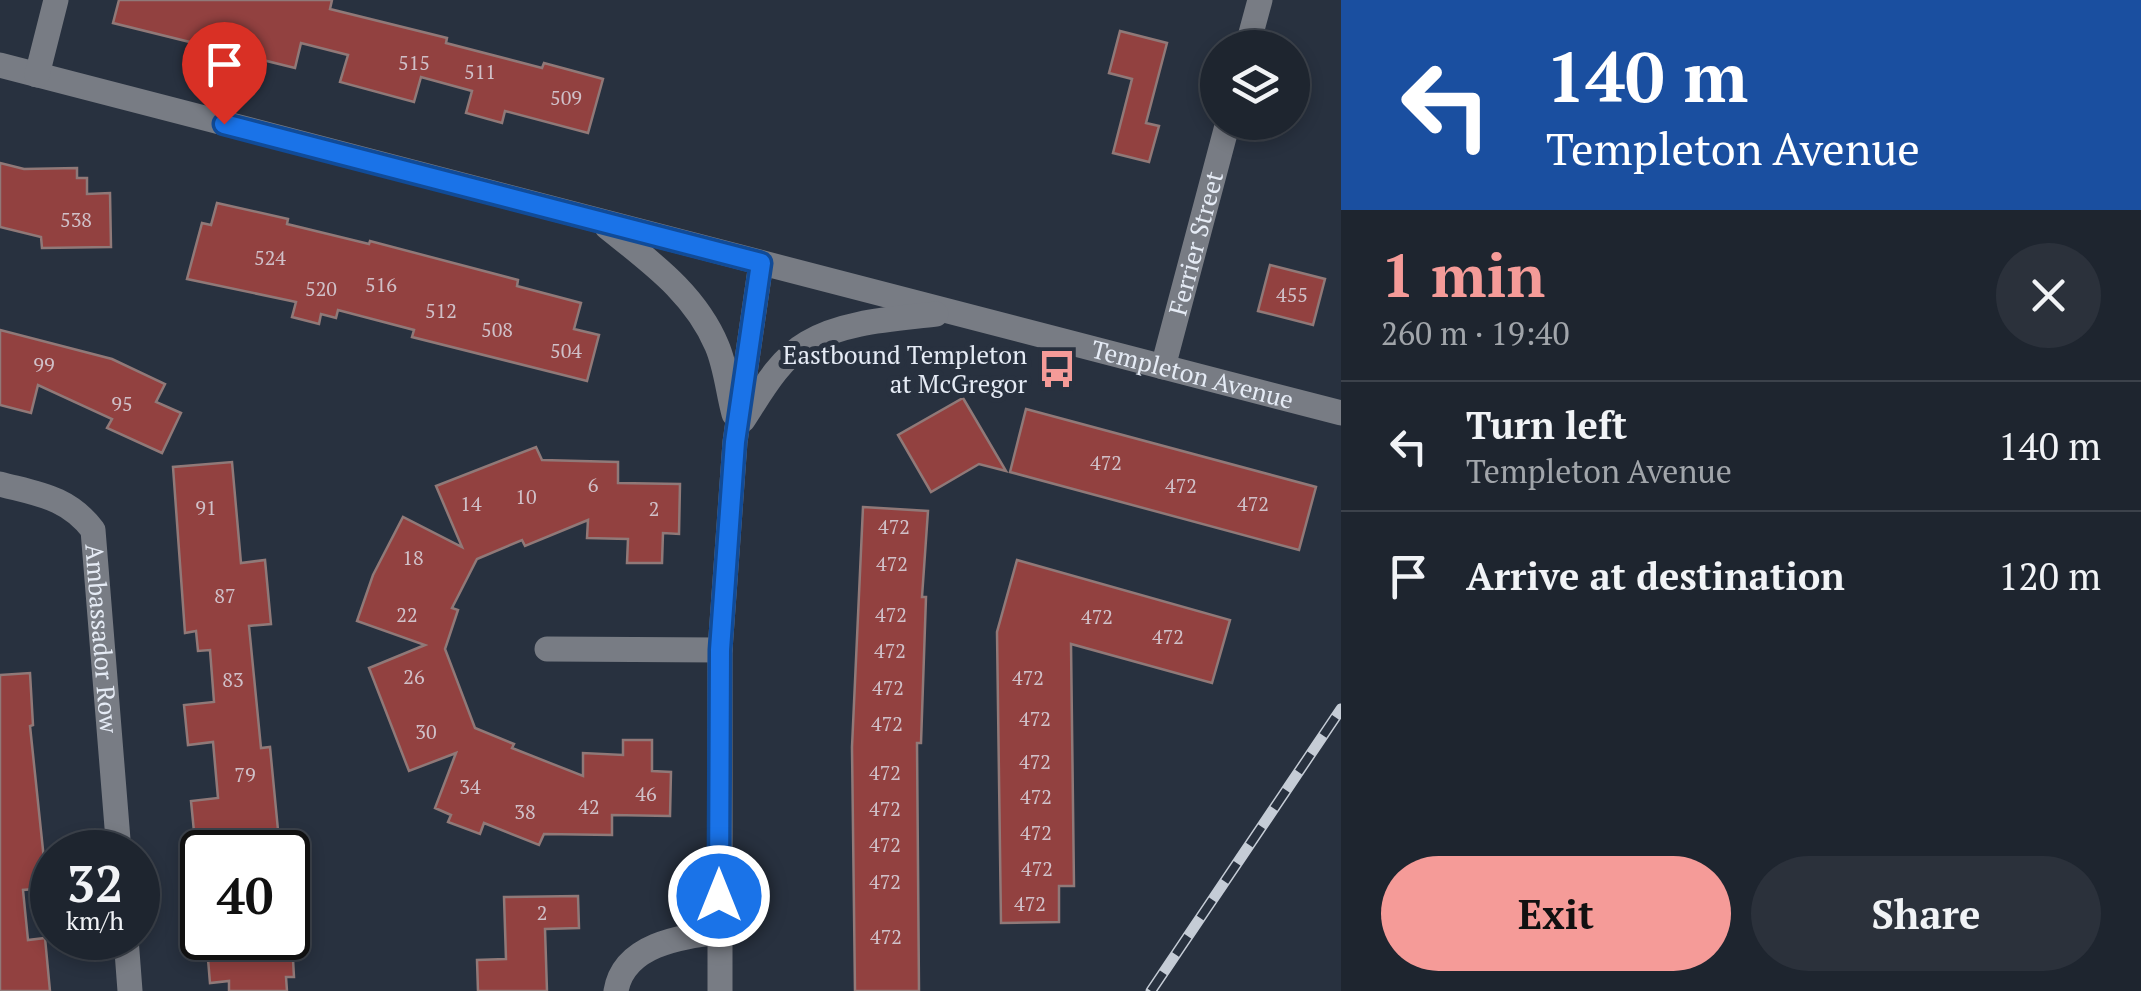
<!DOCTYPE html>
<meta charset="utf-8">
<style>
body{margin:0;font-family:"PT Serif",serif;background:#2b313b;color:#f1f3f6;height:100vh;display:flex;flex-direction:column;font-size:38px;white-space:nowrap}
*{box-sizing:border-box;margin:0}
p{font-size:32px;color:#a1a5aa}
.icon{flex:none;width:55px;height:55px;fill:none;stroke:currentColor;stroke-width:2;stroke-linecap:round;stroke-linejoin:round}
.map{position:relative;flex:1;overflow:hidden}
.side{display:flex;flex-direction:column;background:#1e252f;width:800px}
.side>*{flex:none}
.guide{background:#1a4fa0;color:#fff;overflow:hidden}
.controls{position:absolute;left:1200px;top:30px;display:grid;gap:20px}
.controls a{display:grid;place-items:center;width:110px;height:110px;border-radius:50%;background:#1e252f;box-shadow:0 5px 15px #0003,0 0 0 2px #3c424b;font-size:50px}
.speed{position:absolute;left:30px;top:830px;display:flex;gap:20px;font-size:50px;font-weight:700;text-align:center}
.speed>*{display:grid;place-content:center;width:130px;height:130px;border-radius:50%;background:#1e252f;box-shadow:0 5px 15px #0003,0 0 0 2px #3c424b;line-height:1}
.speed small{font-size:25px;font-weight:400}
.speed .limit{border:5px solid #111;border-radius:15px;background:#fff;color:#111}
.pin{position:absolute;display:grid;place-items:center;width:85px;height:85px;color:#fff;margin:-102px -42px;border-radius:50% 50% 50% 0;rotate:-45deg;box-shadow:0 0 10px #0007}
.pin .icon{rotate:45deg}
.me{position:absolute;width:110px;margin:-55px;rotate:0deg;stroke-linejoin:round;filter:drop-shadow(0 0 8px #0008)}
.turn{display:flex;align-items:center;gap:35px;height:210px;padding:0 40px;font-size:45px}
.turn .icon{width:130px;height:130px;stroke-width:2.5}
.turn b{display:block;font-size:70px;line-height:85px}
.round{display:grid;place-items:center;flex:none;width:105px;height:105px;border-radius:52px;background:#2b313b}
.head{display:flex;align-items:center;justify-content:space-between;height:170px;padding:0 40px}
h1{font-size:60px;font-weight:800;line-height:75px;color:#f59b98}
.primary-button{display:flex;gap:20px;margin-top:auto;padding:20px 40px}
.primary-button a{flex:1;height:115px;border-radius:60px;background:#f59b98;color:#111;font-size:40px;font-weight:800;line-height:115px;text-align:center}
.primary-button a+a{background:#2b313b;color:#f1f3f6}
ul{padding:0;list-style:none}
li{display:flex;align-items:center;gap:30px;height:130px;padding:0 40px;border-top:2px solid #3c424b}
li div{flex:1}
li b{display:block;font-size:38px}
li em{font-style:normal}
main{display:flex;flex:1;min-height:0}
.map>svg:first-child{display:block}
</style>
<main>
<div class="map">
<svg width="1341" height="991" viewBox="0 0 1341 991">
<rect width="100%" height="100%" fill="#28313f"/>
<g fill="#924140" stroke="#907978" stroke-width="2.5">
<path d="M 119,0 L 332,0 L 330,9 L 447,38 L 446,43 L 542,68 L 544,63 L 603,79 L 588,133 L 505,111 L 502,123 L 466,113 L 472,91 L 421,77 L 414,102 L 340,82 L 348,55 L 301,43 L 295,68 L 113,23 Z"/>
<path d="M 1120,31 L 1167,43 L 1146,123 L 1159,126 L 1149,162 L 1113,153 L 1132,79 L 1109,73 Z"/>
<path d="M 0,163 L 24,169 L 77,168 L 77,178 L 87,178 L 87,194 L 110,193 L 111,247 L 42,248 L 41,237 L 0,227 Z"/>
<path d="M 217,203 L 288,219 L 287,224 L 369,244 L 370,241 L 518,280 L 517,286 L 581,303 L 574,329 L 599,335 L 587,381 L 412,337 L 414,330 L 338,310 L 336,318 L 321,314 L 319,324 L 292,317 L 296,302 L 187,279 L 202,223 L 211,225 Z"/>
<path d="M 1270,265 L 1325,279 L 1313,325 L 1258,311 Z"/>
<path d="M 0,330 L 112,359 L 165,384 L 156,402 L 181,413 L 162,453 L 107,428 L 112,419 L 38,385 L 31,413 L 0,405 Z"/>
<path d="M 963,398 L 1006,471 L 979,464 L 931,492 L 898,435 Z"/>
<path d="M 1026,409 L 1316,487 L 1299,550 L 1010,472 Z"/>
<path d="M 536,447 L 542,460 L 618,462 L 618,483 L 680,484 L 679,534 L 663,533 L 662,563 L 627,563 L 628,539 L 587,538 L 588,520 L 525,546 L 522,540 L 477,559 L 452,608 L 458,610 L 445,649 L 475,728 L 514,744 L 512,748 L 583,776 L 583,753 L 623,755 L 623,740 L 652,740 L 652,771 L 671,772 L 670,816 L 612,815 L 612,835 L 544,834 L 539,845 L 484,823 L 480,834 L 448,822 L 451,815 L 435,808 L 456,753 L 409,771 L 369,668 L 425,645 L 357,621 L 373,575 L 403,517 L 462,547 L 436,486 Z"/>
<path d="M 232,462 L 241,563 L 265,560 L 271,624 L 249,626 L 261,748 L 270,747 L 278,830 L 274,830 L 276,852 L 196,852 L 191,801 L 218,798 L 213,742 L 188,745 L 184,705 L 214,702 L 210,650 L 198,651 L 196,631 L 185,633 L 173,467 Z"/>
<path d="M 863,507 L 928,511 L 922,597 L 926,597 L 921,743 L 917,743 L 919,991 L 855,991 L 852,747 Z"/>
<path d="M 1017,560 L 1230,620 L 1212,683 L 1071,644 L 1074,886 L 1059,886 L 1059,922 L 1001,923 L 997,632 Z"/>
<path d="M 30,673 L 33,725 L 30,726 L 47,888 L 23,890 L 28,940 L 45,938 L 50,991 L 0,991 L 0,675 Z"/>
<path d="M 578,896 L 579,928 L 545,929 L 547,991 L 478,991 L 477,960 L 506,959 L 504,897 Z"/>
<path d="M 292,941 L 294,977 L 286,977 L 287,991 L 229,991 L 229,981 L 210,983 L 207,947 Z"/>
</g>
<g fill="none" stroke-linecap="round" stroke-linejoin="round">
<g stroke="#787c84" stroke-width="25">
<path d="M 1247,48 L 1260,0"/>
<path id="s1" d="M 0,65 L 1341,413"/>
<path d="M 37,75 L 56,0"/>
<path d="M 607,227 C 649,261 695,293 717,346 C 726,367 728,392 734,414"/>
<path id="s2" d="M 1163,367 L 1228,122"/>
<path d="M 743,420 C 760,394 779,359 807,343 C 844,321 895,319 936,314"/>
<path id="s3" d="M 0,484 C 38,494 68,497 93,530 L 119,852"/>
<path d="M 547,649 L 720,650"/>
<path d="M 126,938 L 130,991"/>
<path d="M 616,991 C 624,944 681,937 719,932"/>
<path d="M 720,991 L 720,650 L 735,442 L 761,263"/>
</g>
<g stroke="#c5ccd6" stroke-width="11">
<path id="rail" d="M 1151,991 L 1341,709"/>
</g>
<use href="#rail" stroke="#28313f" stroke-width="8" stroke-dasharray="22" stroke-linecap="butt"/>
</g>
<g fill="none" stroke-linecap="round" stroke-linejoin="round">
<g stroke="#114b97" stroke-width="25">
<path id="route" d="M 224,124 L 761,263 L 735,442 L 720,650 L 719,896"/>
</g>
<use href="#route" stroke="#1a73e8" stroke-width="18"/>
</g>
<defs>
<g id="bus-bare" transform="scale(3)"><path d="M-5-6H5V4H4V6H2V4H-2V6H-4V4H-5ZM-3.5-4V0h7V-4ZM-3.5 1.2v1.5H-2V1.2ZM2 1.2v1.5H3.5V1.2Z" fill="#f59b98" stroke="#28313f" stroke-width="2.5" paint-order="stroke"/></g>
</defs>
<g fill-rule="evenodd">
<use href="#bus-bare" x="1057" y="369"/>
</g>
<g text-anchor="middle" stroke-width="10" stroke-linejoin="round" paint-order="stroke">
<g font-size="20" fill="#d0c0c8">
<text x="414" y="70">515</text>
<text x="480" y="79">511</text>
<text x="566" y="105">509</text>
<text x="76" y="227">538</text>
<text x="270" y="265">524</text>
<text x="381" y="292">516</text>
<text x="321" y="296">520</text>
<text x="1292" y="302">455</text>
<text x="441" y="318">512</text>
<text x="497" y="337">508</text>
<text x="566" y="358">504</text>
<text x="44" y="372">99</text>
<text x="122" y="411">95</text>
<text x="1106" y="470">472</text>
<text x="593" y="492">6</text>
<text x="1181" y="493">472</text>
<text x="526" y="504">10</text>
<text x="471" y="511">14</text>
<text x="1253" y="511">472</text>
<text x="206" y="515">91</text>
<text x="654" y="516">2</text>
<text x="894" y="534">472</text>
<text x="413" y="565">18</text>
<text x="892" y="571">472</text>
<text x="225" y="603">87</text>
<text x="407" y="622">22</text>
<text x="891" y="622">472</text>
<text x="1097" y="624">472</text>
<text x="1168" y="644">472</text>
<text x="890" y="658">472</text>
<text x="414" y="684">26</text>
<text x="1028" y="685">472</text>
<text x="233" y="687">83</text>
<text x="888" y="695">472</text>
<text x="1035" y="726">472</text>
<text x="887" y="731">472</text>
<text x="426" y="739">30</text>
<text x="1035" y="769">472</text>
<text x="885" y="780">472</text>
<text x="245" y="782">79</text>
<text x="470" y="794">34</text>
<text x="646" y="801">46</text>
<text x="1036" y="804">472</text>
<text x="589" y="814">42</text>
<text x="885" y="816">472</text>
<text x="525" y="819">38</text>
<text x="1036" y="840">472</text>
<text x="885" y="852">472</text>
<text x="1037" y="876">472</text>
<text x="885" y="889">472</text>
<text x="1030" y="911">472</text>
<text x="542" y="920">2</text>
<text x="886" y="944">472</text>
</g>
<g font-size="25" fill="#e5ebf5" stroke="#28313f">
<text dy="9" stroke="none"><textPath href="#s2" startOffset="128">Ferrier Street</textPath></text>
<text dy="9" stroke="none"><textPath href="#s1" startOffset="1232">Templeton Avenue</textPath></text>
<text dy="9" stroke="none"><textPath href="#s3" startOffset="215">Ambassador Row</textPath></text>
</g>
<g font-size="25" fill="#e5ebf5" stroke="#28313f" text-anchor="end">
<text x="1027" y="364">Eastbound Templeton<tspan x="1027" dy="29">at McGregor</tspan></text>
</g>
</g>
</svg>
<div class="controls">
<a><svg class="icon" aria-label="layers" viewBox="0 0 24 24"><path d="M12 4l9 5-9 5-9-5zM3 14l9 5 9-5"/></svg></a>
</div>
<div class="speed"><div>32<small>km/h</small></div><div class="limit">40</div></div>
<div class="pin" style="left:224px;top:124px;background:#d93025"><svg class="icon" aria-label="arrive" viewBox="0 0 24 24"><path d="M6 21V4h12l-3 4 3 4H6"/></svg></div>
<svg class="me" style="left:719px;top:896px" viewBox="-20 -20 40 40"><circle r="17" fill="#1a73e8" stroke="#fff" stroke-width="3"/><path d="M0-11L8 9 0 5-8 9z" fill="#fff"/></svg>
</div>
<section class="side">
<div class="guide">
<div class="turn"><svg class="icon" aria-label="left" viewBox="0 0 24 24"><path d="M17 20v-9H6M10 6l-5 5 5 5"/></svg><div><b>140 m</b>Templeton Avenue</div></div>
</div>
<div class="head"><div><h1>1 min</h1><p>260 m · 19:40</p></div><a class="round"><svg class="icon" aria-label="close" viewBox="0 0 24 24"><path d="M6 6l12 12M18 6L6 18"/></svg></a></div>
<ul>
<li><svg class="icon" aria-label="left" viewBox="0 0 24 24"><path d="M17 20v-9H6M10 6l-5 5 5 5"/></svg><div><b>Turn left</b><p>Templeton Avenue</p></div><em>140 m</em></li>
<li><svg class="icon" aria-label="arrive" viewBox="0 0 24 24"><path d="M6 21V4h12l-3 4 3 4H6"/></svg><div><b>Arrive at destination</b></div><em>120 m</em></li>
</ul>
<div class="primary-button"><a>Exit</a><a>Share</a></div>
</section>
</main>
